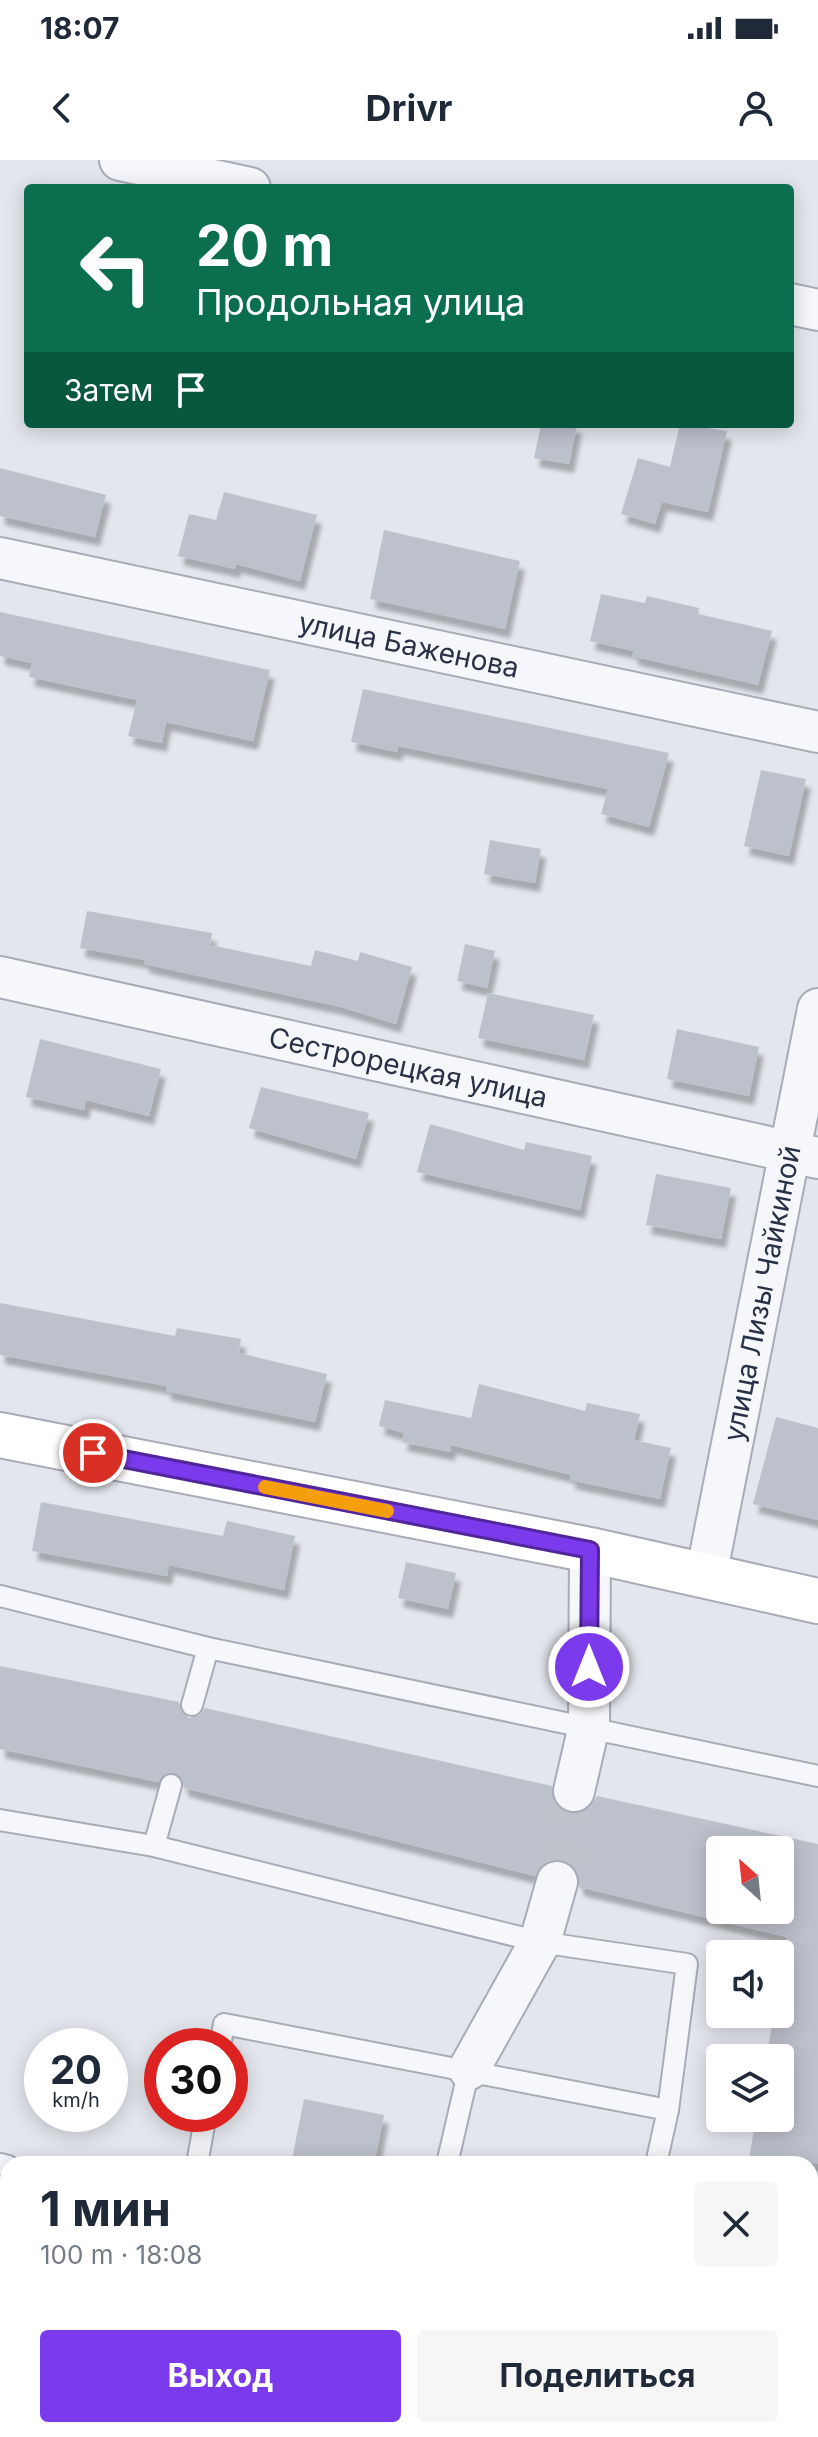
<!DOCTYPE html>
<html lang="ru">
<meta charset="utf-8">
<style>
body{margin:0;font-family:Inter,sans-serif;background:#f6f6f7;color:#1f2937;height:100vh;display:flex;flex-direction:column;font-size:30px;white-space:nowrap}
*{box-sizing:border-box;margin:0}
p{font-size:26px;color:#747a83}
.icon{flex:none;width:44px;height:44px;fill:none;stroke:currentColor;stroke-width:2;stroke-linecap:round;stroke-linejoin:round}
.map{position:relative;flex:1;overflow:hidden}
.side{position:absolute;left:0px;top:1996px;width:818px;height:282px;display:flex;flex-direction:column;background:#fff;border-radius:24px 24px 0 0;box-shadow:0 4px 20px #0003}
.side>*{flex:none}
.guide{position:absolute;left:24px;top:24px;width:770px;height:244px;border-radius:8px;box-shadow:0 4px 20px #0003;background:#0b6e4f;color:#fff;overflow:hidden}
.needle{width:52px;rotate:333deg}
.controls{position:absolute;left:706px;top:1676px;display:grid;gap:16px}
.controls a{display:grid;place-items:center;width:88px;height:88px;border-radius:8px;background:#fff;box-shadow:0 4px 20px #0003;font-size:40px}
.speed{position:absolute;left:24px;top:1868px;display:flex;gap:16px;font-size:40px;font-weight:700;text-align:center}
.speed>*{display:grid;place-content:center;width:104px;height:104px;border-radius:50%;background:#fff;box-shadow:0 4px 20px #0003;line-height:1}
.speed small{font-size:20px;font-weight:400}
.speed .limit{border:12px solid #d22;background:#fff;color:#111}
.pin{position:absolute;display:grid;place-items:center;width:68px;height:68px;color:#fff;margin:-34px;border:4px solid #fff;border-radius:50%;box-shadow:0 2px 8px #0007}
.me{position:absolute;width:88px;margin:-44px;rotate:0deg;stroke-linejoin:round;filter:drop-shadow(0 0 6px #0008)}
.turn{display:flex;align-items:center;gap:28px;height:168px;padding:0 40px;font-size:36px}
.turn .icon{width:104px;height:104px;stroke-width:2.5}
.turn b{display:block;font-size:56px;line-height:68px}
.then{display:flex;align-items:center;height:76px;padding:0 40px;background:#0003;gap:16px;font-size:30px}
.round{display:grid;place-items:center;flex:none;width:84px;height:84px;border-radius:8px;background:#f6f6f7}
.headline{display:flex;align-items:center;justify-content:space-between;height:136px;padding:0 40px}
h1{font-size:48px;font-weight:700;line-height:60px}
.button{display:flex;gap:16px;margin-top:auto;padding:16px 40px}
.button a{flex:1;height:92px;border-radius:8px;background:#7c3aed;color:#fff;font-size:32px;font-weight:700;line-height:92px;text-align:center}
.button a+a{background:#f6f6f7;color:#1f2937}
.status{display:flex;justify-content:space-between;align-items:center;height:56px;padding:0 40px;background:#fff;direction:ltr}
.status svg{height:22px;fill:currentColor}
header{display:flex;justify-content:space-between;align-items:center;height:104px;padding:0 40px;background:#fff;font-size:36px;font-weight:700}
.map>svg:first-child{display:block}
</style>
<div class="status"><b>18:07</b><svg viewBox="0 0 49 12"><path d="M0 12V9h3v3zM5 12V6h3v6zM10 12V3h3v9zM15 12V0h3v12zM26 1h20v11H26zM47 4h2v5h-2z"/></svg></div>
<header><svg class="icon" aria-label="back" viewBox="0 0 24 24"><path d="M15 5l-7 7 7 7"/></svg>Drivr<svg class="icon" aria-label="person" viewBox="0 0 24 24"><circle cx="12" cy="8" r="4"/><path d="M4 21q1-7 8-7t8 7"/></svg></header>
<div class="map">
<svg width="818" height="2277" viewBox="0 0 818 2277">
<defs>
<filter id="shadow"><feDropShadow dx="5" dy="9" stdDeviation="2" flood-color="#0004"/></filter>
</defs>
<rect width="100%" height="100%" fill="#e3e6ec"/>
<path fill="#c7d6c3" d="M 0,2182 L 8,2184 L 8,2270 L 252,2270 L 254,2277 L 0,2277 Z"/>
<g fill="#bdc1cc" fill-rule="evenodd" filter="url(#shadow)">
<path d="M 541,264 L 577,264 L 569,304 L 534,298 Z"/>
<path d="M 680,264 L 727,271 L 708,352 L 662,342 L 655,364 L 621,354 L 638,298 L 670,307 Z"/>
<path d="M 0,308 L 106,335 L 95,377 L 0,356 Z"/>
<path d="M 224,332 L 317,355 L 300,421 L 236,404 L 235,409 L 178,396 L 189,354 L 216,360 Z"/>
<path d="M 384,370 L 520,401 L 505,469 L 370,439 Z"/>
<path d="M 601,434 L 645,443 L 647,436 L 699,448 L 698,454 L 772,471 L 758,525 L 632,496 L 634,491 L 590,481 Z"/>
<path d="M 0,452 L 270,510 L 253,581 L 166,562 L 162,583 L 128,576 L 137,540 L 29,517 L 32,503 L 0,496 Z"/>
<path d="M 363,529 L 669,593 L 649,667 L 601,654 L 608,629 L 398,586 L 397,592 L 351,582 Z"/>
<path d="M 761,610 L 806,619 L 789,696 L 744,686 Z"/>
<path d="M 490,680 L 541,689 L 535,723 L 484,714 Z"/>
<path d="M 87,751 L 212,773 L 210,785 L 311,806 L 315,790 L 358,801 L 360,792 L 412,807 L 396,864 L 341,847 L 144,804 L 145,800 L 80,788 Z"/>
<path d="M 465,784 L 495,791 L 487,828 L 457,821 Z"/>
<path d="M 488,833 L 594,855 L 584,900 L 478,878 Z"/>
<path d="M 677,869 L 759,887 L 749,936 L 667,919 Z"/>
<path d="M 40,879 L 161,909 L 149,956 L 86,940 L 84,950 L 26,937 Z"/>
<path d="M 261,927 L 369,953 L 356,999 L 249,968 Z"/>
<path d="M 430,964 L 524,990 L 526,982 L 592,996 L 580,1050 L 417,1012 Z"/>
<path d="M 656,1014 L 731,1028 L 721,1079 L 646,1065 Z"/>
<path d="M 0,1143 L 175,1176 L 177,1168 L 241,1179 L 239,1193 L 327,1214 L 315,1262 L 166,1231 L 166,1226 L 0,1195 Z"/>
<path d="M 479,1224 L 585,1251 L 587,1243 L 640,1254 L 634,1280 L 671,1288 L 660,1339 L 570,1320 L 571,1315 L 451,1285 L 450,1292 L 402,1282 L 404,1273 L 379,1266 L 385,1240 L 471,1258 Z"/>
<path d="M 776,1257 L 818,1268 L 818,1360 L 753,1344 Z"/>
<path d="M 41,1342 L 223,1376 L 227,1361 L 295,1376 L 284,1430 L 169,1405 L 167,1416 L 32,1391 Z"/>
<path d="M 406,1402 L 456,1413 L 448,1449 L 398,1438 Z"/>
<path d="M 0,1506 L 179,1542 L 182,1553 L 189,1558 L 200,1555 L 205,1548 L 552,1626 L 552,1637 L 558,1647 L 570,1653 L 590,1647 L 597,1636 L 818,1684 L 818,2004 L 748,2004 L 756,1958 L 780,1958 L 780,1898 L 766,1898 L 774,1854 L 780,1854 L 780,1818 L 787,1777 L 579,1727 L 574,1707 L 562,1700 L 542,1705 L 535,1716 L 184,1628 L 181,1617 L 174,1612 L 163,1615 L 158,1622 L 0,1589 ZM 720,1690 L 780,1690 L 780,1750 L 720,1750 Z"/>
<path d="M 304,1939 L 384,1955 L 374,2004 L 291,2004 Z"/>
</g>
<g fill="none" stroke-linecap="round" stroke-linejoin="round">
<path stroke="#bec2cb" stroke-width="40" stroke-dasharray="40 20" stroke-linecap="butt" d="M 557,1722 L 574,1631"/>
<g stroke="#a7acb7" stroke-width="24">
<g id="service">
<path d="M 0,1436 L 208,1488 L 192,1545"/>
<path d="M 208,1488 L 818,1616"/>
<path d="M 0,1660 L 154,1686 L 171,1625"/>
<path d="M 154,1686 L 540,1782 L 687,1804 L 668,1950"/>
<path d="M 220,1886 L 224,1864 L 668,1950 L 656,2004"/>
<path d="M 0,2004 L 8,2006"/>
<path d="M 197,2004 L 206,1954"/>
<path d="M 447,2004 L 469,1909"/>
<path d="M 810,2067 L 818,2069"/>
<path d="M 810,2257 L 818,2259"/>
</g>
</g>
<g stroke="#a7acb7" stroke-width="44">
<g id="minor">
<path d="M 120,0 L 250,28"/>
<path d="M 790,144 L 818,150"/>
<path id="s1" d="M 0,398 L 818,572"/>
<path id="s2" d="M 0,817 L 818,998"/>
<path id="s3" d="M 706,1416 L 818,849"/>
<path d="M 574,1631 L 589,1566 L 590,1390"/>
<path d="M 469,1909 L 540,1782 L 557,1722"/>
</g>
</g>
<g stroke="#a7acb7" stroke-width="48">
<path id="secondary" d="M 0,1275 L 590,1390 L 818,1441"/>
</g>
<use href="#service" stroke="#f6f7fa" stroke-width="20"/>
<use href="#minor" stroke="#f6f7fa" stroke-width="40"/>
<use href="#secondary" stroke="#fff" stroke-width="44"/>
</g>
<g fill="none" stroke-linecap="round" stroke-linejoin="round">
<g stroke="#51269a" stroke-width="20">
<path id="route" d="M 93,1293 L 590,1390 L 589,1507"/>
</g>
<use href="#route" stroke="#7c3aed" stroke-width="14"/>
<path stroke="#f59e0b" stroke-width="14" d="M 265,1327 L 387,1351"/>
</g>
<g text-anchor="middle" stroke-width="6" stroke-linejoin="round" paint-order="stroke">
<g font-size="28" fill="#293146" stroke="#f3f5f9">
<text dy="10" stroke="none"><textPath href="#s1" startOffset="418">улица Баженова</textPath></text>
<text dy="10" stroke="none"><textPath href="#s2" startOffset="418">Сестрорецкая улица</textPath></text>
<text dy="10" stroke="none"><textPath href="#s3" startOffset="288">улица Лизы Чайкиной</textPath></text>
</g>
</g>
</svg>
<div class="controls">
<a><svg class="needle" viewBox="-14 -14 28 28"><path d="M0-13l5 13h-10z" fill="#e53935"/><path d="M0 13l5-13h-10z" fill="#747a83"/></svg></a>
<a><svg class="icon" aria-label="sound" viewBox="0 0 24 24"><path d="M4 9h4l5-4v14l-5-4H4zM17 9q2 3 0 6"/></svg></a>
<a><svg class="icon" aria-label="layers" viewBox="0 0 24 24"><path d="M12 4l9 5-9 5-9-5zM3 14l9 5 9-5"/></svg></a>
</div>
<div class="speed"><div>20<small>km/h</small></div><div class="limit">30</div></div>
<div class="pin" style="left:93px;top:1293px;background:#d93025"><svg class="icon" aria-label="arrive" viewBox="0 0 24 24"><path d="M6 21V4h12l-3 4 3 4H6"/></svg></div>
<svg class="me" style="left:589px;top:1507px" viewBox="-20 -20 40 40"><circle r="17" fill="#7c3aed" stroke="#fff" stroke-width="3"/><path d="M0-11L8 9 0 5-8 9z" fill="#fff"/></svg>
<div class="guide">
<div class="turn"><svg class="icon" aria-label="left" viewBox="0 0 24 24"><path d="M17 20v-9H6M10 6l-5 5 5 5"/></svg><div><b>20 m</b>Продольная улица</div></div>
<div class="then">Затем<svg class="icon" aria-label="arrive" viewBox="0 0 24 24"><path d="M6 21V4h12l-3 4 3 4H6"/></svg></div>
</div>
<section class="side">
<div class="headline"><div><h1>1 мин</h1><p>100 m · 18:08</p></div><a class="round"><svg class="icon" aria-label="close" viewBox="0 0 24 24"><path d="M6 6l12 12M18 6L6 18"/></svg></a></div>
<div class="button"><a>Выход</a><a>Поделиться</a></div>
</section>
</div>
